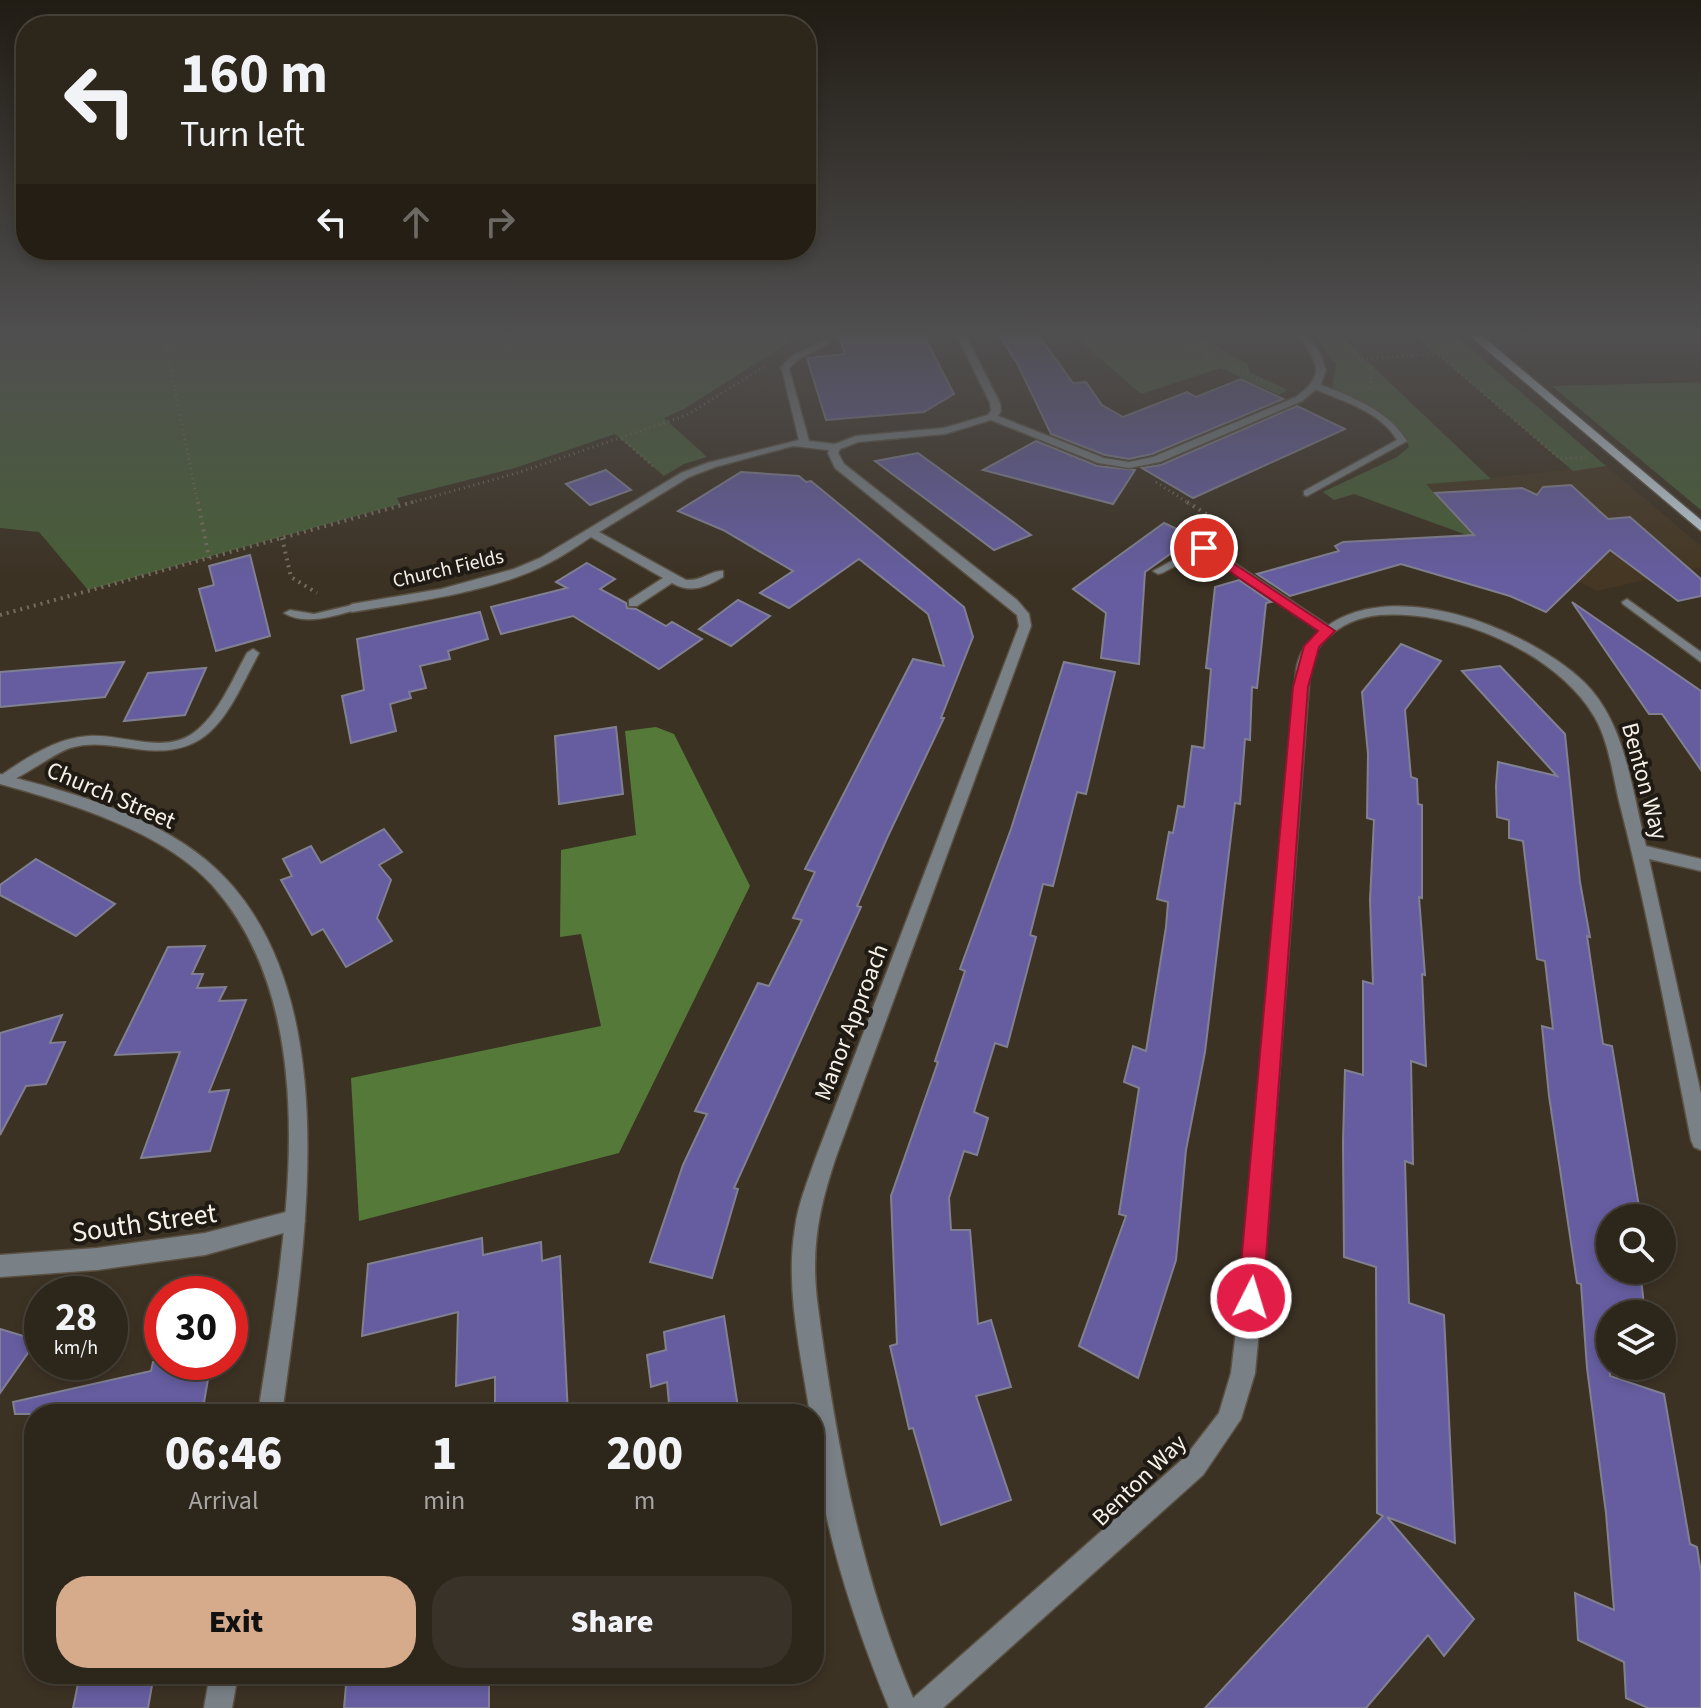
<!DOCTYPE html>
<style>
body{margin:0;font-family:"Source Sans 3",sans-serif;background:#393228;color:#f1f3f6;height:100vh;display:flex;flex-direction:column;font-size:30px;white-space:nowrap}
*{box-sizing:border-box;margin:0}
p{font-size:26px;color:#a7a5a3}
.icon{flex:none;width:44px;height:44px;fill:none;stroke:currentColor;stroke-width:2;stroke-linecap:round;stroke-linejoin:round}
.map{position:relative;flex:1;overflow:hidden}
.panel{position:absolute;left:24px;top:1404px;width:800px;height:280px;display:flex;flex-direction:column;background:#2d261b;border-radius:32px;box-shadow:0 4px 12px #0003,0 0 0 2px #48433a}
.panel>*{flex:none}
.top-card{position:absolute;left:16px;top:16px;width:800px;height:244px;border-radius:32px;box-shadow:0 4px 12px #0003,0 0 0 2px #48433a;background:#2d261b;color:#f1f3f6;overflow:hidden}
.controls{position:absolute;left:1596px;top:1204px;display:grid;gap:16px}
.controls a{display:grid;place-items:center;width:80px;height:80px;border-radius:50%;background:#2d261b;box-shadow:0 4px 12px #0003,0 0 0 2px #48433a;font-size:40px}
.speed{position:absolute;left:24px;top:1276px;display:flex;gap:16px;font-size:40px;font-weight:700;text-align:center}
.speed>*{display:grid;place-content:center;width:104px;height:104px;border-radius:50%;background:#2d261b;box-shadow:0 4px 12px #0003,0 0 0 2px #48433a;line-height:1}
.speed small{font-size:20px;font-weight:400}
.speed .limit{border:12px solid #d22;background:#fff;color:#111}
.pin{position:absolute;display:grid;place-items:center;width:68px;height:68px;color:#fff;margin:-34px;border:4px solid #fff;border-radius:50%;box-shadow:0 2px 8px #0007}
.me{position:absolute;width:88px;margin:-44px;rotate:5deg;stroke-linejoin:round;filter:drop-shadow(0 0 6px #0008)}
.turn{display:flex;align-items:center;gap:28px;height:168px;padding:0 32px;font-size:36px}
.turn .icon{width:104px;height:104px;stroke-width:2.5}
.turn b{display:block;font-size:56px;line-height:68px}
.lanes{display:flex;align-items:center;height:76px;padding:0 32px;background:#0003;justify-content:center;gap:40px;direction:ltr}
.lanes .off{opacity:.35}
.eta{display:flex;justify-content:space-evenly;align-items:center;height:136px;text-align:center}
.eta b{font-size:48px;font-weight:800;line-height:56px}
.cta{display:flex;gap:16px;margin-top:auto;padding:16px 32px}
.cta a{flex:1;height:92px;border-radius:32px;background:#d6ab8b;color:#111;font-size:32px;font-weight:800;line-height:92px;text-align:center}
.cta a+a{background:#393228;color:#f1f3f6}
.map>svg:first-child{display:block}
</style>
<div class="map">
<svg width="1701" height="1708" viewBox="0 0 1701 1708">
<rect width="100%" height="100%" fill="#3c3224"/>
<path fill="#453723" d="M 1606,466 L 1701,546 L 1701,567 L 1597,591 L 1546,565 L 1475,538 L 1425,484 Z"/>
<g fill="#485e38">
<path d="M 0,336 L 799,336 L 684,409 L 664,418 L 707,457 L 684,464 L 664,476 L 615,434 L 515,468 L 397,498 L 400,504 L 88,590 L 39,532 L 0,528 Z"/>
<path d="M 1074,336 L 1200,336 L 1247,364 L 1250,372 L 1288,390 L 1279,395 L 1221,368 L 1141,394 Z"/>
<path d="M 1315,336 L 1341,336 L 1491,479 L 1426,484 L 1475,538 L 1354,494 L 1334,500 L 1323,492 L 1397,457 L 1409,447 C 1398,417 1359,403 1332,390 L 1336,364 Z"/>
<path d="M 1416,336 L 1456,336 L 1606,466 L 1573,471 Z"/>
<path d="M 1701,382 L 1701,510 L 1552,386 Z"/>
</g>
<path fill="#557938" d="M 656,727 L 674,734 L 750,886 L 619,1153 L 359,1221 L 351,1078 L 601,1026 L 581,934 L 560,937 L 561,850 L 636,835 L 625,731 Z"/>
<g fill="#655d9f" stroke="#818092" stroke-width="2">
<path d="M 839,336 L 924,336 L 954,394 L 924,412 L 826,420 L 807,358 L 845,354 Z"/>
<path d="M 999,336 L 1039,336 L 1073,383 L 1086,382 L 1102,405 L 1123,417 L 1187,392 L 1196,397 L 1241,379 L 1283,399 L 1152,454 L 1129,459 L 1105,455 L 1051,434 L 1017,363 Z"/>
<path d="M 1297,406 L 1345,429 L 1193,498 L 1142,468 L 1161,465 Z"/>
<path d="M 1036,441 L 1097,466 L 1135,470 L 1113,504 L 983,470 Z"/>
<path d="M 918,453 L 1031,535 L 994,550 L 875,461 Z"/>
<path d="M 606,470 L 631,490 L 590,505 L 566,484 Z"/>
<path d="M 741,472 L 799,476 L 806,482 L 811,481 L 964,607 L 973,637 L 941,718 L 944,718 L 888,836 L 857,906 L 861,907 L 734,1188 L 738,1189 L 712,1278 L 650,1262 L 683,1165 L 707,1114 L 695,1111 L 758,983 L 769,986 L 802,920 L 793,918 L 815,872 L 805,869 L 913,659 L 944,666 L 928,614 L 859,559 L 789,608 L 760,593 L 793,571 L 723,530 L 678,511 Z"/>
<path d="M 1571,485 L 1608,519 L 1630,517 L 1701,579 L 1701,596 L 1678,601 L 1610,550 L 1546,612 L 1510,596 L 1401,564 L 1290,596 L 1257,574 L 1339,551 L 1335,546 L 1343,542 L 1474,535 L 1435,493 L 1522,488 L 1537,495 L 1543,487 Z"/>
<path d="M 1164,523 L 1194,537 L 1145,572 L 1139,664 L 1101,658 L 1106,613 L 1073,589 Z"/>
<path d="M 250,555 L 270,636 L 216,651 L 199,589 L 214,585 L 209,566 Z"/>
<path d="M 587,563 L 615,579 L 600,589 L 626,603 L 627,608 L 636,609 L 666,626 L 672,622 L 702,639 L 659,669 L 573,616 L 501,634 L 491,607 L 567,588 L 556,582 Z"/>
<path d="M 1239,580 L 1271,602 L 1266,603 L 1257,688 L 1252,687 L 1250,740 L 1245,739 L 1240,804 L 1235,803 L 1205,1052 L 1186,1150 L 1176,1260 L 1138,1378 L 1079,1346 L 1126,1216 L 1119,1214 L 1139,1088 L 1124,1082 L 1133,1046 L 1146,1051 L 1166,927 L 1168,902 L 1157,899 L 1169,832 L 1173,833 L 1178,806 L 1184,807 L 1192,746 L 1204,748 L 1211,669 L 1206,668 L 1215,587 Z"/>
<path d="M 738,600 L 770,616 L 731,646 L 699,629 Z"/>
<path d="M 1572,602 L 1701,691 L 1701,770 L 1662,714 L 1649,714 Z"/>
<path d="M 480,612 L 488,639 L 448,651 L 450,659 L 420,666 L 426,688 L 409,692 L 411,698 L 390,704 L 396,731 L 351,743 L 342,696 L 364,690 L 357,639 Z"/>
<path d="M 1401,644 L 1441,661 L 1405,710 L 1411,777 L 1417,779 L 1418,804 L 1422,805 L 1422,898 L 1419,897 L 1425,975 L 1422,974 L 1426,1066 L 1411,1061 L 1413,1164 L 1405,1161 L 1409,1303 L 1444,1315 L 1455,1543 L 1387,1517 L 1474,1619 L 1444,1656 L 1428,1635 L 1366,1708 L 1205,1708 L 1383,1516 L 1377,1513 L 1376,1267 L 1344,1257 L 1343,1142 L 1345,1070 L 1363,1075 L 1363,981 L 1373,984 L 1370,900 L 1374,820 L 1367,818 L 1368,754 L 1362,692 Z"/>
<path d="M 124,662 L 105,697 L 0,707 L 0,672 Z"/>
<path d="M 1064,662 L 1115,672 L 1086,794 L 1077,792 L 1053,886 L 1043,884 L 1030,935 L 1036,937 L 1007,1047 L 995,1043 L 974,1112 L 988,1118 L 977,1155 L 964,1151 L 949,1198 L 951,1230 L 970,1230 L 978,1324 L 991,1320 L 1011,1387 L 976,1396 L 1011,1500 L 941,1525 L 913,1428 L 909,1429 L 890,1346 L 897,1344 L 891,1196 L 938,1062 L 935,1061 L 965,971 L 960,969 L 1011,829 Z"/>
<path d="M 1500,666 L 1565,734 L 1580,882 L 1590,937 L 1587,936 L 1603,1044 L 1612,1046 L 1641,1218 L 1610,1218 L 1610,1270 L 1640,1270 L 1645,1314 L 1610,1314 L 1610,1376 L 1664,1394 L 1690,1544 L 1697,1547 L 1701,1573 L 1701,1708 L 1648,1708 L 1626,1698 L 1624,1662 L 1578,1640 L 1575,1593 L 1614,1610 L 1606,1513 L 1587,1368 L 1581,1284 L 1577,1283 L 1549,1096 L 1542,1026 L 1553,1029 L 1545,961 L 1537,959 L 1523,841 L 1509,838 L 1509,820 L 1497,817 L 1496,786 L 1498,762 L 1557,776 L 1462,671 Z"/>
<path d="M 206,668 L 185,715 L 124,721 L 148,673 Z"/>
<path d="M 616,727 L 623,794 L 559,804 L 555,736 Z"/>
<path d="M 384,829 L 402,852 L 379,865 L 391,880 L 377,918 L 392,941 L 346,967 L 323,929 L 312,935 L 281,880 L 292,876 L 283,859 L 311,846 L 321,863 Z"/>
<path d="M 36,859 L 115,904 L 76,936 L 0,895 L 0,885 Z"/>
<path d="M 205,946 L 192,974 L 203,974 L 197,988 L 226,987 L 219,1001 L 246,1000 L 209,1092 L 229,1090 L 210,1151 L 141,1158 L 180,1052 L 115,1055 L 168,947 Z"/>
<path d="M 62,1015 L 50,1043 L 65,1042 L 46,1084 L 26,1086 L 0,1135 L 0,1033 Z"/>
<path d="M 482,1238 L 483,1255 L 541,1242 L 542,1261 L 560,1256 L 568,1414 L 495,1414 L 495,1377 L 456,1386 L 458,1312 L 362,1336 L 368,1264 Z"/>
<path d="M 724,1316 L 739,1414 L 670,1414 L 667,1382 L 651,1387 L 647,1355 L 666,1350 L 664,1332 Z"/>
<path d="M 0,1329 L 37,1340 L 0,1393 Z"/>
<path d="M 153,1362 L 211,1362 L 202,1414 L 15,1414 L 13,1402 L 151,1371 Z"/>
<path d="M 80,1674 L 154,1674 L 148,1708 L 73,1708 Z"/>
<path d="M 347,1674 L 489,1674 L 489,1708 L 344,1708 Z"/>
</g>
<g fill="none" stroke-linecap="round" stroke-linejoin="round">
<g stroke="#5a5143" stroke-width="3">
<g id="service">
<path d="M 824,340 L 831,342 L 798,360 L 787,370 L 780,368 L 792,356 Z"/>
<path d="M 1318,384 C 1351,396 1388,410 1407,441 L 1307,496 L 1304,495 L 1304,491 L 1397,440 C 1380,411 1344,402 1315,389 L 1314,387 Z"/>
<path d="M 1219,527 L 1224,530 L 1210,547 L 1332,628 L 1332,634 L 1324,634 L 1203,552 L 1162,573 L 1158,574 L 1153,571 L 1200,546 L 1215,528 Z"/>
<path d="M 1627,599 L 1701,652 L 1701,662 L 1623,604 L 1622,602 Z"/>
<path d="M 352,605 L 358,608 L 356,610 C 333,616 306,626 284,613 L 290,610 L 314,614 Z"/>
<path d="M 253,649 L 259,653 C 228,711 213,760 137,749 C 114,746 92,741 70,748 C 52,754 12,785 0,784 L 0,776 C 26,758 56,738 89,736 C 122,734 162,754 192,734 C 218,716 232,680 247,653 Z"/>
</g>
</g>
<g stroke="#5a5143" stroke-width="3">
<g id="minor">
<path d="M 957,336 L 966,336 L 1000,403 L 1001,411 L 998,416 L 1104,458 L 1129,462 L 1153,457 L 1296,397 C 1326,375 1318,364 1299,336 L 1308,336 L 1321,355 L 1326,370 L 1320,386 L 1302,401 L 1160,462 L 1129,468 L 1098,463 L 991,420 L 945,434 L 858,442 L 840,449 L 838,453 L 844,464 L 1017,600 L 1029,614 L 1031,626 L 836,1157 C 819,1208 811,1246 817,1300 C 835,1437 859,1570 913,1698 L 1185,1457 L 1219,1413 L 1231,1373 L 1240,1298 L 1296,671 C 1299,652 1306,643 1321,631 C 1388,573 1527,628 1584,682 C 1626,723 1632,792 1646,846 L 1701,859 L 1701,871 L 1649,859 L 1701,1094 L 1701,1150 L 1694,1147 L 1691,1140 C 1669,1029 1649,918 1621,809 C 1613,779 1610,743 1594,716 C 1555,651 1453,609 1379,615 C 1347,618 1314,639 1310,671 L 1262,1298 L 1255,1373 L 1241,1419 L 1203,1475 L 943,1708 L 889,1708 C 854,1622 814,1507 814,1414 L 810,1414 C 801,1355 785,1288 795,1228 C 798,1204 808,1180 816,1157 L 1019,626 L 1017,615 L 835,468 L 828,453 L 829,450 L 793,446 L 715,467 L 689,477 L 599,532 L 686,580 C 703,581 710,570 723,571 L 723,577 C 706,587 691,594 672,583 L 637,606 L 629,606 L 629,600 L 663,578 L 591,537 C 577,546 563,556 549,563 C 495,592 412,602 352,612 L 346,608 L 352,604 L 441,589 L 514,569 L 540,558 L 681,473 L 707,463 L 799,440 L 781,366 L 789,368 L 809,441 L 835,444 L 856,436 L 944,428 L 988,415 L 991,411 L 990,403 Z"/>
<path d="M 294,1210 L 301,1214 L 305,1221 L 301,1228 L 205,1255 L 97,1270 L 0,1277 L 0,1255 L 97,1248 L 205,1233 Z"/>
</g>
</g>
<g stroke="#5a5143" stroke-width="3">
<g id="tertiary">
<path d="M 0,774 C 70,792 149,813 206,860 C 352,982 304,1249 282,1414 L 258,1414 C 282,1253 332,1020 212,885 C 163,831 69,803 0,784 Z"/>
<path d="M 210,1674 L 238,1674 L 232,1708 L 204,1708 Z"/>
</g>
</g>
<g stroke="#5a5143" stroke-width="3">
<path id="primary" d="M 1470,336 L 1482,336 L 1701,520 L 1701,531 Z"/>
</g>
<g stroke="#756c5f" stroke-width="3" stroke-dasharray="1 4" stroke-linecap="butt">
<path d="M 164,336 L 198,504"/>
<path d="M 1171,336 L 1273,387"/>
<path d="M 1338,336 L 1372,372 L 1370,390"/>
<path d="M 1416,336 L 1560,459 L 1586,457"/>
<path d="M 1362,359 L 1461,352"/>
<path d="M 622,439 L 656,469"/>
<path d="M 1156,482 L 1190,504"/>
<path d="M 406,504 L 517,473 L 687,415 L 764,367"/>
</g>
<g stroke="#756c5f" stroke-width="4" stroke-dasharray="2 5" stroke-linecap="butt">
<path d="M 198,502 L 209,558"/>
<path d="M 1187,502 L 1208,515"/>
<path d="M 282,538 L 291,577 L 317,593"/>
<path d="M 0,615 L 413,502"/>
</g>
<use href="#service" fill="#798186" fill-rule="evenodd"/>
<use href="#minor" fill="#798186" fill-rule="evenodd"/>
<use href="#tertiary" fill="#798186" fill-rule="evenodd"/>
<use href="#primary" fill="#beced8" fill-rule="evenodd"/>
</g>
<linearGradient id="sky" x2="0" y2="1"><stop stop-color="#211c14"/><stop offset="0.58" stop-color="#504f50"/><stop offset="1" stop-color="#504f50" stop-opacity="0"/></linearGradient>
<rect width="1701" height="576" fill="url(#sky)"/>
<path fill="#e11d48" stroke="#92132f" stroke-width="2" d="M 1204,544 L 1335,631 L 1319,647 L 1308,687 L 1263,1298 L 1259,1307 L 1251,1311 L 1242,1307 L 1238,1298 L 1293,687 L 1304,646 L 1318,631 L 1199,551 L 1197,548 Z"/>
<g text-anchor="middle" stroke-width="8" stroke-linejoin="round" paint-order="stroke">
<g font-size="20" fill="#f7f1e8" stroke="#1f1b14">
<text transform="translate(448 568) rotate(-13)" y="7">Church Fields</text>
</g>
<g font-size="24" fill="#f7f1e8" stroke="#1f1b14">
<text transform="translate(1645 781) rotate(75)" y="8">Benton Way</text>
<text transform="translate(111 795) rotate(23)" y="8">Church Street</text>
<text transform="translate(851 1022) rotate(-69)" y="8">Manor Approach</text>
<text transform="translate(1139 1480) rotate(-44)" y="8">Benton Way</text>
</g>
<g font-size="28" fill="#f7f1e8" stroke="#1f1b14">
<text transform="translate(144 1222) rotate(-8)" y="10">South Street</text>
</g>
</g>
</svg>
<div class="controls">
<a><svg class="icon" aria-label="search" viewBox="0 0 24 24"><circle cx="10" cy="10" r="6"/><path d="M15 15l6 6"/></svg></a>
<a><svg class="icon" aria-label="layers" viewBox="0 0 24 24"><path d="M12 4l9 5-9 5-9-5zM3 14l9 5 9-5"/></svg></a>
</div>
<div class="speed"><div>28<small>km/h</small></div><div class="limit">30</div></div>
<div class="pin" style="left:1204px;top:548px;background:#d93025"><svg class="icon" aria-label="arrive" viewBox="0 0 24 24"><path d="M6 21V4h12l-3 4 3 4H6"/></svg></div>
<svg class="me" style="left:1251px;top:1298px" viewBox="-20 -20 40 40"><circle r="17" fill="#e11d48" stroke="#fff" stroke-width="3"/><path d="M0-11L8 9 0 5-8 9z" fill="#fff"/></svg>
<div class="top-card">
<div class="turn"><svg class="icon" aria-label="left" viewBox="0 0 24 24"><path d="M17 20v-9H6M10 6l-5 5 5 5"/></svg><div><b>160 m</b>Turn left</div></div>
<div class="lanes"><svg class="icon" aria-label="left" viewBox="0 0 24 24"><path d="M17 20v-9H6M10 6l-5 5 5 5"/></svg><svg class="icon off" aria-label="ahead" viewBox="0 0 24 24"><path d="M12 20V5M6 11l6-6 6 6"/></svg><svg class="icon off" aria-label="right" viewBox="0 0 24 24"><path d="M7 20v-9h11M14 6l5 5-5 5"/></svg></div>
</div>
<section class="panel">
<div class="eta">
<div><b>06:46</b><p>Arrival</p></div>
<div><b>1</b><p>min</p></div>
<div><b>200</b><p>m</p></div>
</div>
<div class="cta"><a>Exit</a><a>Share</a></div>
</section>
</div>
